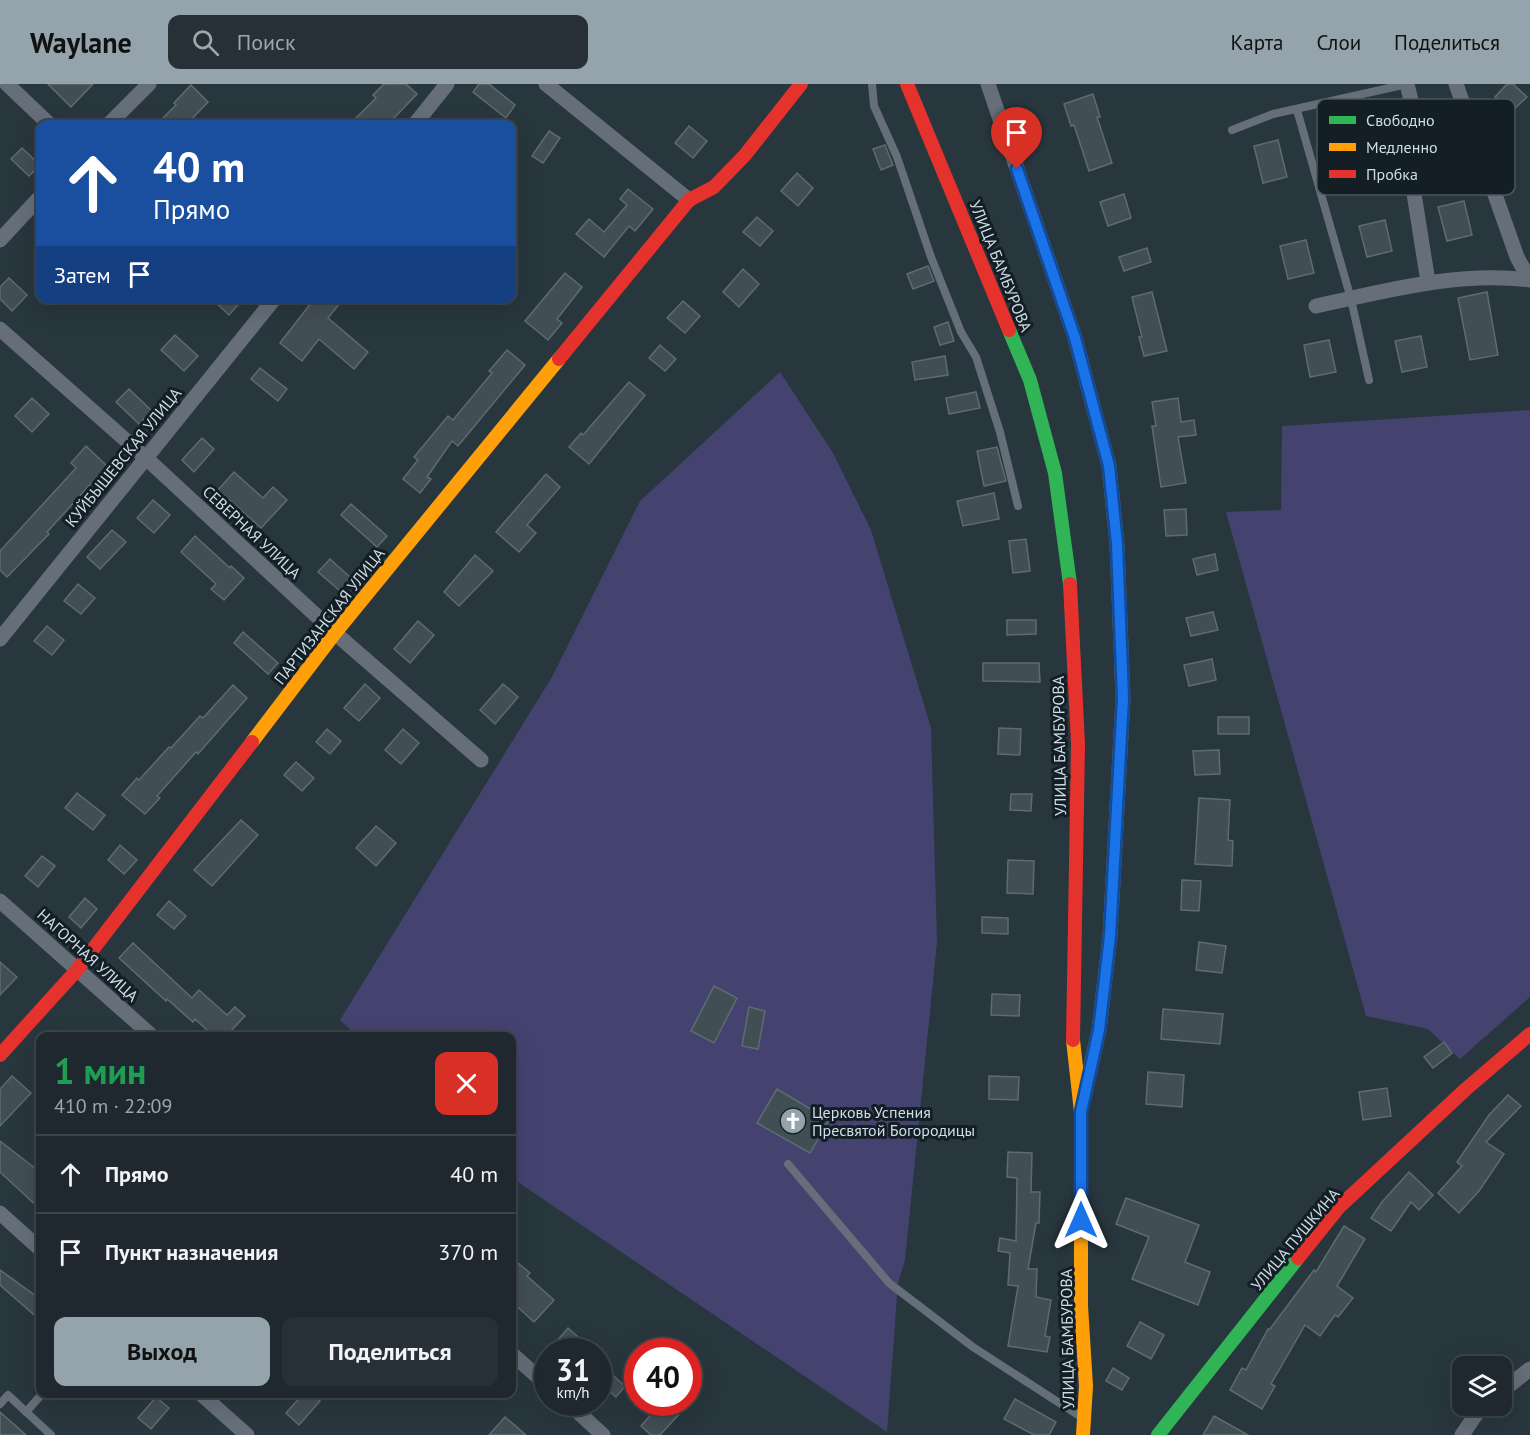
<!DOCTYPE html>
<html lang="ru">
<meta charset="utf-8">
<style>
body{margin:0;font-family:"PT Sans",sans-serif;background:#263036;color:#f1f3f6;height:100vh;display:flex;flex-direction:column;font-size:22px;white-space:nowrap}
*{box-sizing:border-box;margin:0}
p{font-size:20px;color:#a1a6aa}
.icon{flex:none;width:33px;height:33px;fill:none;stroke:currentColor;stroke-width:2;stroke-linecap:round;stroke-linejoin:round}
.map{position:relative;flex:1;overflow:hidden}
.side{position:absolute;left:36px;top:948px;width:480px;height:366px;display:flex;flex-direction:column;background:#1e282e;border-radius:12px;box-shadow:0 6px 24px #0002,0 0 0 2px #3c444a}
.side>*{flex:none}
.banner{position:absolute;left:36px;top:36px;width:480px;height:183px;border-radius:12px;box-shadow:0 6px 24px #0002,0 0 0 2px #3c444a;background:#1a4fa0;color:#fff;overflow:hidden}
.fabs{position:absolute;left:1452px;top:1272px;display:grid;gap:12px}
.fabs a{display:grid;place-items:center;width:60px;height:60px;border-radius:12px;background:#1e282e;box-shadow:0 6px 24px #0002,0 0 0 2px #3c444a;font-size:30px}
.speed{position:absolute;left:534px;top:1254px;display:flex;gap:12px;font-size:30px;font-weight:700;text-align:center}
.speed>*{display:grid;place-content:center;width:78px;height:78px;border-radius:50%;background:#1e282e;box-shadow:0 6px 24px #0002,0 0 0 2px #3c444a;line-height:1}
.speed small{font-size:15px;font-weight:400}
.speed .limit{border:9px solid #d22;background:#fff;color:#111}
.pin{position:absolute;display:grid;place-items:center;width:51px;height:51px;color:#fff;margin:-62px -26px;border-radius:50% 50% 50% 0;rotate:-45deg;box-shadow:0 0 6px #0007}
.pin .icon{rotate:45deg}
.me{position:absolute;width:66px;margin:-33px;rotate:0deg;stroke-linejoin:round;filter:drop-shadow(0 0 4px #0008)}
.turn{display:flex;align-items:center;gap:21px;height:126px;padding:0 18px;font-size:27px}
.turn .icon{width:78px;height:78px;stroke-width:2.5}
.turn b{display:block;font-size:42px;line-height:51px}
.then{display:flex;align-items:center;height:57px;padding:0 18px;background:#0003;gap:12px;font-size:22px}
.round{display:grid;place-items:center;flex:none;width:63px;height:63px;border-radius:12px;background:#263036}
.overview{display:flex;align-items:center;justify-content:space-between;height:102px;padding:0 18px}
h1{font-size:36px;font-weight:700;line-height:45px;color:#1e9e55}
.action{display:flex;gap:12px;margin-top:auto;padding:12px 18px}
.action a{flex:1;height:69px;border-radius:12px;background:#95a3ac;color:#111;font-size:24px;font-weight:700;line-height:69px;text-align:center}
.action a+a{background:#263036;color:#f1f3f6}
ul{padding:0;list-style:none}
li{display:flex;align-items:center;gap:18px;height:78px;padding:0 18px;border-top:2px solid #3c444a}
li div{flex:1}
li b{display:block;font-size:22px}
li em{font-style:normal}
header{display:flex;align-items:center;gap:36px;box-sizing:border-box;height:84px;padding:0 30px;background:#95a3ac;color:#111}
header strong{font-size:28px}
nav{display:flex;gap:33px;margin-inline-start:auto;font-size:21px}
.search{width:420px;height:54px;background:#263036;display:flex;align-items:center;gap:15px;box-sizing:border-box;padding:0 21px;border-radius:12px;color:#a1a6aa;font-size:22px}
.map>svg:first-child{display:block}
</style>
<header>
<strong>Waylane</strong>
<div class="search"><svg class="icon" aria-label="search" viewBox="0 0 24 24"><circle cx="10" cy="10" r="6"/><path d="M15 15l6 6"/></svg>Поиск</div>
<nav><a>Карта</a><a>Слои</a><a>Поделиться</a></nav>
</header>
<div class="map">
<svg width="1530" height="1351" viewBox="0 0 1530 1351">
<rect width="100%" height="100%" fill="#28363e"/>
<g fill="#444370">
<path d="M 780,288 L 833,369 L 871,446 L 931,644 L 937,858 L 905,1176 L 898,1199 L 887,1348 L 512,1094 L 512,952 L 357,952 L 340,936 L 552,593 L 640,417 Z"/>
<path d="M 1530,326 L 1530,913 L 1460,975 L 1428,945 L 1366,932 L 1226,428 L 1281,426 L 1282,342 Z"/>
</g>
<g fill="#414e54" stroke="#5e6b71" stroke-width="1.5">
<path d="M 48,0 L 93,0 L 71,23 Z"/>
<path d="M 384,0 L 406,0 L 417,10 L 388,40 L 350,40 L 376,14 L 373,11 Z"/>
<path d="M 479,0 L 489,0 L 515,21 L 506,34 L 473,8 Z"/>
<path d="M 1507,0 L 1513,0 L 1527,13 L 1511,28 L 1495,13 Z"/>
<path d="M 191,1 L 208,18 L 187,40 L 157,40 L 176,21 L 174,19 Z"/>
<path d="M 1093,10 L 1100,33 L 1097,33 L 1112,79 L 1089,87 L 1074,41 L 1071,42 L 1064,20 Z"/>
<path d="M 689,42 L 707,57 L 693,74 L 675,59 Z"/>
<path d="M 549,47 L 560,54 L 543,79 L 532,72 Z"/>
<path d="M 1278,56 L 1287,93 L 1263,99 L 1254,62 Z"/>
<path d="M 885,61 L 893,81 L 881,86 L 873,65 Z"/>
<path d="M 22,64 L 40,81 L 29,92 L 11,75 Z"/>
<path d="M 797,89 L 813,104 L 798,122 L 781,107 Z"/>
<path d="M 628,105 L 653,125 L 635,147 L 629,142 L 604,173 L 576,150 L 589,135 L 604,148 L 627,121 L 620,115 Z"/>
<path d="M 1124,110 L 1131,134 L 1108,142 L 1100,118 Z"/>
<path d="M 1464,117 L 1472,151 L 1447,157 L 1438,123 Z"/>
<path d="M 757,133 L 773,147 L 760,162 L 743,148 Z"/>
<path d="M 1385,136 L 1392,167 L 1367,173 L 1359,142 Z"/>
<path d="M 1306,156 L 1314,189 L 1288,195 L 1280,162 Z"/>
<path d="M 1147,164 L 1151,178 L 1124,187 L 1119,173 Z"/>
<path d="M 928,182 L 934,197 L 913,205 L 907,190 Z"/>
<path d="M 743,185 L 759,200 L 739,223 L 723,208 Z"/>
<path d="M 565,189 L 582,203 L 557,235 L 562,239 L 548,256 L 525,237 Z"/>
<path d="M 9,194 L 27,211 L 12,227 L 0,215 L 0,203 Z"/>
<path d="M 1152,208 L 1167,267 L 1144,272 L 1139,253 L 1142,253 L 1132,213 Z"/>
<path d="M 1487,208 L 1498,271 L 1470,276 L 1458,214 Z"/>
<path d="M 211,214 L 244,214 L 229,231 Z"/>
<path d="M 315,214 L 344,214 L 328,234 L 368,268 L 354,285 L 319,255 L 302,277 L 280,259 Z"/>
<path d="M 683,217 L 700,232 L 685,249 L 667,234 Z"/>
<path d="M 948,238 L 954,257 L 940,261 L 934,243 Z"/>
<path d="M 175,251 L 198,272 L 184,287 L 161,266 Z"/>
<path d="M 1421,252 L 1427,283 L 1402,288 L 1395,257 Z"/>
<path d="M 1329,256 L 1336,288 L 1310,293 L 1304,261 Z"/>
<path d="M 660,261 L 676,275 L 665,287 L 649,274 Z"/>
<path d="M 507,266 L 525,281 L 458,362 L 452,357 L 427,393 L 431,395 L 420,409 L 403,395 L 418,376 L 414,373 L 448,332 L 453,336 L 492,289 L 489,287 Z"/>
<path d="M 945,272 L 948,291 L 915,296 L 912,278 Z"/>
<path d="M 260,284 L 287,305 L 278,317 L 251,295 Z"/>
<path d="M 629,298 L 645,311 L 589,380 L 569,363 L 581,349 L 583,351 Z"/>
<path d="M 129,305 L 152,327 L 139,340 L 116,318 Z"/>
<path d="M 976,308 L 980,324 L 949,330 L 946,314 Z"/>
<path d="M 32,314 L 49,330 L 32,348 L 15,332 Z"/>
<path d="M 1178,314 L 1181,338 L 1194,336 L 1196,351 L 1178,353 L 1186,399 L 1161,403 L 1152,342 L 1156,342 L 1152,318 Z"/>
<path d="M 202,354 L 214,365 L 194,388 L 182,376 Z"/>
<path d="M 86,362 L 107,382 L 47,448 L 49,450 L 7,493 L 0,486 L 0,467 L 76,384 L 71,379 Z"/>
<path d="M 997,363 L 1006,397 L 984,402 L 977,367 Z"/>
<path d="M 234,388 L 263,414 L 273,403 L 287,416 L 261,444 L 218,406 Z"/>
<path d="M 546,390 L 560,403 L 527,441 L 536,449 L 519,468 L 496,448 Z"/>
<path d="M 994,409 L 999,435 L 963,442 L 957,417 Z"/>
<path d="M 153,416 L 170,431 L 154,449 L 137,434 Z"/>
<path d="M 351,420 L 387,452 L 377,463 L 341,431 Z"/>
<path d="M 1186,425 L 1187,451 L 1166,452 L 1164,426 Z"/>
<path d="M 112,446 L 126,458 L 100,485 L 87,473 Z"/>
<path d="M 195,452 L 230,484 L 231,482 L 244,494 L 224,516 L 211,505 L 216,500 L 181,468 Z"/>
<path d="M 1026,455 L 1030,487 L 1013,489 L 1009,457 Z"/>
<path d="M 1215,470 L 1218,486 L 1197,491 L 1193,475 Z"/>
<path d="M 475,471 L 493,487 L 459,522 L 444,508 Z"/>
<path d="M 330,475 L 351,494 L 340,507 L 318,488 Z"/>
<path d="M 78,500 L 95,514 L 81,530 L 64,517 Z"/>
<path d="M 1213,528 L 1218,546 L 1191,552 L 1186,534 Z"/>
<path d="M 1007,536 L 1036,536 L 1036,550 L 1007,551 Z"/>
<path d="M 418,537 L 434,551 L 410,579 L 394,565 Z"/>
<path d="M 47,542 L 64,556 L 52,571 L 34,557 Z"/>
<path d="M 243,548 L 278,579 L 268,590 L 234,559 Z"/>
<path d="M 1212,575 L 1216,596 L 1189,602 L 1184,581 Z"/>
<path d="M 983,579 L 1039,579 L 1040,598 L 983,597 Z"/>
<path d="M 365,600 L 380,614 L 359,637 L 344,624 Z"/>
<path d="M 503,600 L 518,613 L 495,640 L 480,626 Z"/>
<path d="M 233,601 L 247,614 L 198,670 L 196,668 L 157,712 L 160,714 L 145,730 L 122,711 L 137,694 L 139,696 L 169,663 L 171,664 L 200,632 L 203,634 Z"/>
<rect x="1218" y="633" width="31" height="17"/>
<path d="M 999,644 L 1021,645 L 1020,671 L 998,670 Z"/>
<path d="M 327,645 L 341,657 L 330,670 L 316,658 Z"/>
<path d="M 403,645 L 419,659 L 401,680 L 385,666 Z"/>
<path d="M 1219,666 L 1220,690 L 1195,691 L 1193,667 Z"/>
<path d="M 296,678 L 314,694 L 302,707 L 284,691 Z"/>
<path d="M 77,709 L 105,731 L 93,746 L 65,724 Z"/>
<path d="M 1011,710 L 1032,710 L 1031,727 L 1010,726 Z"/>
<path d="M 1199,714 L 1230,716 L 1228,756 L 1233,757 L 1232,782 L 1195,780 Z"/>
<path d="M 241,736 L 258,751 L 212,802 L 194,786 Z"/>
<path d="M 376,742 L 396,759 L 376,782 L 356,764 Z"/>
<path d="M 120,761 L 137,776 L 124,790 L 108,776 Z"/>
<path d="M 42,772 L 55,782 L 38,803 L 25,792 Z"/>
<path d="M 1008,776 L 1034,777 L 1033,810 L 1007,809 Z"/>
<path d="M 1182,796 L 1201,797 L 1199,827 L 1181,826 Z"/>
<path d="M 85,814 L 97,825 L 81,844 L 69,833 Z"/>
<path d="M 169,817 L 186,832 L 174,845 L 157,831 Z"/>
<path d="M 982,833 L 1008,834 L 1008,850 L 982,849 Z"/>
<path d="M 1199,858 L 1226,862 L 1222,889 L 1196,886 Z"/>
<path d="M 133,859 L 192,914 L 199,906 L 227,931 L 235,923 L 245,932 L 226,952 L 209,952 L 211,950 L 195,935 L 193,938 L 167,915 L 166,917 L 119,874 Z"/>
<path d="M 0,878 L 17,893 L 0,911 Z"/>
<path d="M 714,902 L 737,914 L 714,959 L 691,947 Z"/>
<path d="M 992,910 L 1020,911 L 1019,932 L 991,931 Z"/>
<path d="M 749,923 L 765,927 L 758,965 L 742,962 Z"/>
<path d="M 1163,925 L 1223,930 L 1220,960 L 1161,955 Z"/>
<path d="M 1444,958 L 1452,969 L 1433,984 L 1424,973 Z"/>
<path d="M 1148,988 L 1184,991 L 1182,1023 L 1146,1020 Z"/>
<path d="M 12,992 L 31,1009 L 0,1042 L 0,1005 Z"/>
<path d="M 989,992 L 1019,993 L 1018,1016 L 989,1015 Z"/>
<path d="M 1387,1004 L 1391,1032 L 1363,1036 L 1359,1008 Z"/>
<path d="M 777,1005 L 829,1036 L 810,1069 L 757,1039 Z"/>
<path d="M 1508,1011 L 1521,1022 L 1486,1058 L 1504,1070 L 1479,1107 L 1459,1129 L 1438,1109 L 1462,1082 L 1457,1078 L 1489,1031 Z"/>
<path d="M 0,1057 L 40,1088 L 40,1125 L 0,1088 Z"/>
<path d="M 1008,1068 L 1032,1069 L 1031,1108 L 1040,1108 L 1039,1139 L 1036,1139 L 1028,1185 L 1037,1185 L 1036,1213 L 1051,1216 L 1045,1252 L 1050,1253 L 1047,1268 L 1008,1262 L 1018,1202 L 1008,1201 L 1010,1169 L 998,1167 L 1000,1154 L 1016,1157 L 1017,1094 L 1007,1093 Z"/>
<path d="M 1409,1088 L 1433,1111 L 1419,1126 L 1411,1118 L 1391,1147 L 1371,1134 L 1382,1118 Z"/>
<path d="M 1126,1114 L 1199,1141 L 1185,1178 L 1210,1188 L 1198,1221 L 1132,1195 L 1149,1153 L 1116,1140 Z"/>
<path d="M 1344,1142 L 1365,1155 L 1337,1202 L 1353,1214 L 1338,1233 L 1335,1231 L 1320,1252 L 1305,1241 L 1271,1300 L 1275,1302 L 1262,1325 L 1230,1306 L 1242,1284 L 1246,1286 L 1268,1245 L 1270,1245 L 1314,1186 L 1316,1188 Z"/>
<path d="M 512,1174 L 530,1189 L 527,1192 L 554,1216 L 534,1238 L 512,1218 Z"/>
<path d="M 0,1186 L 40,1215 L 40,1236 L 0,1201 Z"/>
<path d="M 1140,1238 L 1164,1251 L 1151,1275 L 1127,1262 Z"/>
<path d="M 568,1244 L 595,1268 L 567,1268 L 556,1258 Z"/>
<path d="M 1113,1284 L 1129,1294 L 1122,1306 L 1106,1297 Z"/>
<path d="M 608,1287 L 625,1302 L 616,1313 L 598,1298 Z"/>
<path d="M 303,1310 L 311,1310 L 320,1317 L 299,1341 L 286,1329 Z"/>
<path d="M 156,1313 L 169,1324 L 151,1345 L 138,1334 Z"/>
<path d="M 1015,1315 L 1056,1338 L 1049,1351 L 1034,1351 L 1004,1335 Z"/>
<path d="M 662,1318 L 675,1318 L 683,1326 L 660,1351 L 651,1351 L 641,1342 Z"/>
<path d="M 0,1328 L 26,1351 L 0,1351 Z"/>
<path d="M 1214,1332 L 1248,1351 L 1203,1351 Z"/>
<path d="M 505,1333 L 526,1351 L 489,1351 Z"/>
</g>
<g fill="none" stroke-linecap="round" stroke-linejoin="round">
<g stroke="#656e79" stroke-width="8">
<path d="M 872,0 L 874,22 L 897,73 L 931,173 L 961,248 L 976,273 L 1000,348 L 1018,422"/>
<path d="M 1297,26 L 1351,215 L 1369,296"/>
<path d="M 1232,46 L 1273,30 L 1407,0"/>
<path d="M 788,1080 L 889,1199 L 973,1263 L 1081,1333"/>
<path d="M 0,1320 L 8,1311 L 51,1351"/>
<path d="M 26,1328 L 42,1310"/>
</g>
<g stroke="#656e79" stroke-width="15">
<path d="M 7,0 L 49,40"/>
<path d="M 546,0 L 689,116"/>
<path d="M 988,0 L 1075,254 L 1109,382 L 1117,460 L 1123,614 L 1110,852 L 1099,946 L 1084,1013"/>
<path d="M 1407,0 L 1419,49 L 1412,97 L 1428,198"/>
<path d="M 1456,0 L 1517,173 L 1529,195"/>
<path d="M 109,40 L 149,0"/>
<path d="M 415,40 L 447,0"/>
<path d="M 0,156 L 40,113"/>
<path d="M 1316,222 C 1386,207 1457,187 1530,196"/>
<path d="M 0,245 L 146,374 L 335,549 L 481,676"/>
<path d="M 0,555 L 275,214"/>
<path d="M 0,817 L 152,952"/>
<path d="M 0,1129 L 40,1165"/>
<path d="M 512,1270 L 548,1302"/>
<path d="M 1502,1307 L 1530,1285"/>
<path d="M 201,1310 L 247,1351"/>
<path d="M 567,1318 L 603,1351"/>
<path d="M 1462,1351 L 1479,1326 L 1484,1322"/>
</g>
<g stroke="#30b455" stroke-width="14">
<path d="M 1009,246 L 1030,296 L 1055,389 L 1070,500"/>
<path d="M 1158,1351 L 1298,1174"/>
</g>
<g stroke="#ff9f0a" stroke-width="14">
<path d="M 252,658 L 335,549 L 559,275"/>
<path d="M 1073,956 L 1081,1028 L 1081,1222 L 1086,1302 L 1083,1351"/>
</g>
<g stroke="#e5322d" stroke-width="14">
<path d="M 907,0 L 1009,246"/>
<path d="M 559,275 L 689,116 L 714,103 L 745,71 L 801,0"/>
<path d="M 1070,500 L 1078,660 L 1073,956"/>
<path d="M 0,971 L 77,886 L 252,658"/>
<path d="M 1298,1174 L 1339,1123 L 1466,1005 L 1530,950"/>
</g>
</g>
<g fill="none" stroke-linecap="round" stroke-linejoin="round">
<g stroke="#114b97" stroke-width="15">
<path id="route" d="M 1017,85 L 1075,254 L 1109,382 L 1117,460 L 1123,614 L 1110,852 L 1099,946 L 1081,1028 L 1081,1136"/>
</g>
<use href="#route" stroke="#1a73e8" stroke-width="10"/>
</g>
<defs>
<g id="church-disc" transform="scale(1.35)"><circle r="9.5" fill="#95a3ac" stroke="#131e25"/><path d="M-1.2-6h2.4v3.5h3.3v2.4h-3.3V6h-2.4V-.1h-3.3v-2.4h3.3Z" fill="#fff"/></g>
</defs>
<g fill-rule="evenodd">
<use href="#church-disc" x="793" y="1037"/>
</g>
<g text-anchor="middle" stroke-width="6" stroke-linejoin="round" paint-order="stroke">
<g font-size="16" fill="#cfdde7" stroke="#131e25">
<text transform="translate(1001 182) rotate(68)" y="6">УЛИЦА БАМБУРОВА</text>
<text transform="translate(123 373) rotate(-51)" y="6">КУЙБЫШЕВСКАЯ УЛИЦА</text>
<text transform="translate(252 448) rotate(43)" y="6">СЕВЕРНАЯ УЛИЦА</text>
<text transform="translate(329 532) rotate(-52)" y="6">ПАРТИЗАНСКАЯ УЛИЦА</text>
<text transform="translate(1059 662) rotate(-91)" y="6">УЛИЦА БАМБУРОВА</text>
<text transform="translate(88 871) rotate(42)" y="6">НАГОРНАЯ УЛИЦА</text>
<text transform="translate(1295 1155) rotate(-50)" y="6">УЛИЦА ПУШКИНА</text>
<text transform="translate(1067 1255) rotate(-91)" y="6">УЛИЦА БАМБУРОВА</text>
</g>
<g font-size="16" fill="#cfdde7" stroke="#131e25" text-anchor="start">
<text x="812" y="1034">Церковь Успения<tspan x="812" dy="18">Пресвятой Богородицы</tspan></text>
</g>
</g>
<rect x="1317" y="15" width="198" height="96" rx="9" fill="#131e25" stroke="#4b575f" stroke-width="1.5"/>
<rect x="1329" y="32" width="27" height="8" fill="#30b455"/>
<rect x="1329" y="59" width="27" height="8" fill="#ff9f0a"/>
<rect x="1329" y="86" width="27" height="8" fill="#e5322d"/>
<g font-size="16" fill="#cfdde7">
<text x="1366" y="42">Свободно</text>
<text x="1366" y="69">Медленно</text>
<text x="1366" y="96">Пробка</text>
</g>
</svg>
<div class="fabs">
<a><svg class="icon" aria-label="layers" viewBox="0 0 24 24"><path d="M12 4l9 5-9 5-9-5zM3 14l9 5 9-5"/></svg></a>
</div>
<div class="speed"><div>31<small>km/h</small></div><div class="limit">40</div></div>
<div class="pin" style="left:1017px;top:85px;background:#d93025"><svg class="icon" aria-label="arrive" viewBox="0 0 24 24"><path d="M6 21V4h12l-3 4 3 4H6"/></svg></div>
<svg class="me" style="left:1081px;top:1136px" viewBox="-20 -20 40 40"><path d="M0-17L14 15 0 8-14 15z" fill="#1a73e8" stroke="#fff" stroke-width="4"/></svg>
<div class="banner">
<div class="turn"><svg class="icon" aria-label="ahead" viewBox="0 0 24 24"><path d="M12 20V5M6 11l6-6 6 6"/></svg><div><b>40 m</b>Прямо</div></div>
<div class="then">Затем<svg class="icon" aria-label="arrive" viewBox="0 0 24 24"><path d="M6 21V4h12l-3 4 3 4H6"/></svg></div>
</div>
<section class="side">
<div class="overview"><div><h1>1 мин</h1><p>410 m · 22:09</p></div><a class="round" style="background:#d93025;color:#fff"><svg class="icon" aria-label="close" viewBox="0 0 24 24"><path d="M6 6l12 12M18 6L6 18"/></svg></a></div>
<ul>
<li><svg class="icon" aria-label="ahead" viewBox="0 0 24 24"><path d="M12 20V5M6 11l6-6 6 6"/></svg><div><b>Прямо</b></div><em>40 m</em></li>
<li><svg class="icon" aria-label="arrive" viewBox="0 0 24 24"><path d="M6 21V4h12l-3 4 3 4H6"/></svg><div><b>Пункт назначения</b></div><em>370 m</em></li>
</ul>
<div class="action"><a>Выход</a><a>Поделиться</a></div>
</section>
</div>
